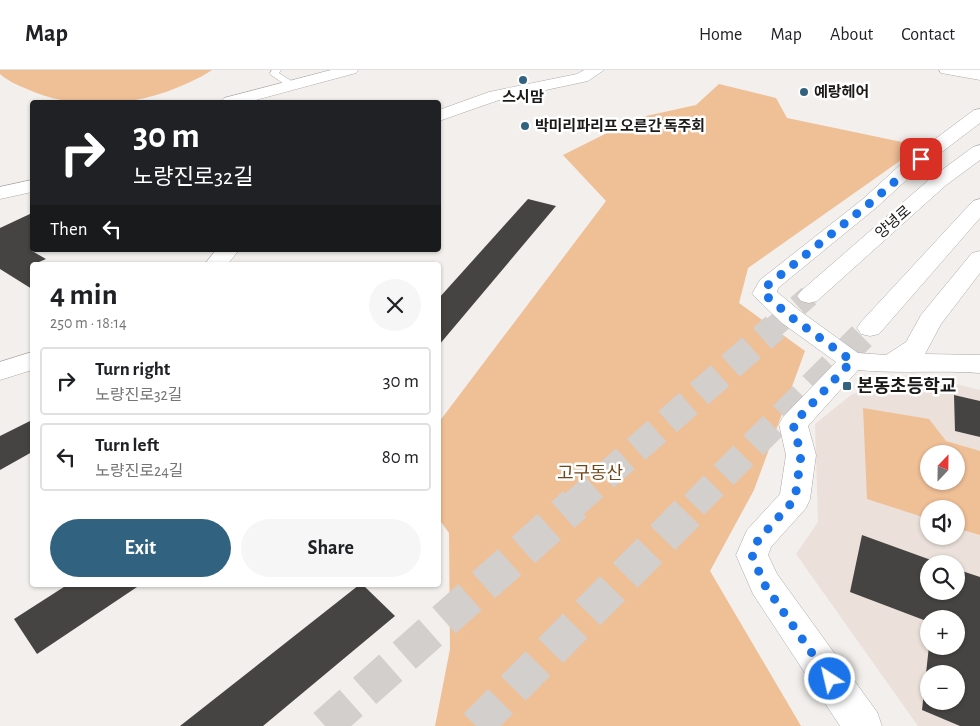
<!DOCTYPE html>
<meta charset="utf-8">
<style>
body{margin:0;font-family:"Alegreya Sans","Noto Sans KR",sans-serif;background:#f6f6f6;color:#202124;height:100vh;display:flex;flex-direction:column;font-size:19px;white-space:nowrap}
*{box-sizing:border-box;margin:0}
p{font-size:16px;color:#757577}
.icon{flex:none;width:28px;height:28px;fill:none;stroke:currentColor;stroke-width:2;stroke-linecap:round;stroke-linejoin:round}
.map{position:relative;flex:1;overflow:hidden}
.details{position:absolute;left:30px;top:192px;width:411px;height:325px;display:flex;flex-direction:column;background:#fff;border-radius:5px;box-shadow:0 1px 4px #0004}
.details>*{flex:none}
.guide{position:absolute;left:30px;top:30px;width:411px;height:152px;border-radius:5px;box-shadow:0 1px 4px #0004;background:#202124;color:#fff;overflow:hidden}
.needle{width:32px;rotate:22deg}
.controls{position:absolute;left:920px;top:375px;display:grid;gap:10px}
.controls a{display:grid;place-items:center;width:45px;height:45px;border-radius:50%;background:#fff;box-shadow:0 1px 4px #0004;font-size:25px}
.pin{position:absolute;display:grid;place-items:center;width:42px;height:42px;color:#fff;margin:-21px;border-radius:10px;box-shadow:0 2px 8px #0006}
.me{position:absolute;width:55px;margin:-28px;rotate:325deg;stroke-linejoin:round;filter:drop-shadow(0 0 4px #0008)}
.turn{display:flex;align-items:center;gap:18px;height:105px;padding:0 20px;font-size:22px}
.turn .icon{width:65px;height:65px;stroke-width:2.5}
.turn b{display:block;font-size:35px;line-height:42px}
.then{display:flex;align-items:center;height:48px;padding:0 20px;background:#0003;gap:10px;font-size:19px}
.round{display:grid;place-items:center;flex:none;width:52px;height:52px;border-radius:26px;background:#f6f6f6}
.headline{display:flex;align-items:center;justify-content:space-between;height:85px;padding:0 20px}
h1{font-size:30px;font-weight:700;line-height:38px}
.cta{display:flex;gap:10px;margin-top:auto;padding:10px 20px}
.cta a{flex:1;height:58px;border-radius:30px;background:#316381;color:#fff;font-size:20px;font-weight:700;line-height:58px;text-align:center}
.cta a+a{background:#f6f6f6;color:#202124}
ul{padding:0;list-style:none}
li{display:flex;align-items:center;gap:15px;height:68px;margin:0 10px 8px;padding:0 10px;border:2px solid #e0e0e0;border-radius:5px}
li div{flex:1}
li b{display:block;font-size:19px}
li em{font-style:normal}
header{display:flex;align-items:center;gap:30px;box-sizing:border-box;height:70px;padding:0 25px;background:#fff;border-bottom:1px solid #e0e0e0}
header strong{font-size:24px}
nav{display:flex;gap:28px;margin-inline-start:auto;font-size:18px}
.map>svg:first-child{display:block}
</style>
<header>
<strong>Map</strong>
<nav><a>Home</a><a>Map</a><a>About</a><a>Contact</a></nav>
</header>
<div class="map">
<svg width="980" height="656" viewBox="0 0 980 656">
<rect width="100%" height="100%" fill="#f2efec"/>
<path fill="#ebe1da" fill-rule="evenodd" d="M 913,303 L 980,320 L 980,656 L 918,656 L 796,484 L 818,452 L 815,354 L 851,325 ZM 929,384 L 956,384 L 956,411 L 929,411 ZM 929,439 L 956,439 L 956,466 L 929,466 ZM 929,494 L 956,494 L 956,521 L 929,521 ZM 929,549 L 956,549 L 956,576 L 929,576 ZM 929,604 L 956,604 L 956,631 L 929,631 Z"/>
<g fill="#efbf96" fill-rule="evenodd">
<path d="M 0,0 L 212,0 C 205,5 196,9 188,13 C 139,36 77,42 27,19 C 17,15 8,11 0,4 Z"/>
<path d="M 719,14 L 776,28 L 787,48 L 921,76 L 748,198 L 739,233 L 805,281 L 754,420 L 710,501 L 801,656 L 435,656 L 450,579 L 449,463 L 439,449 L 439,352 L 606,131 L 563,85 L 637,48 L 696,35 Z"/>
<path d="M 863,338 L 929,349 L 946,371 L 980,381 L 980,465 L 956,458 L 956,439 L 929,439 L 929,449 L 867,429 ZM 929,384 L 956,384 L 956,411 L 929,411 Z"/>
</g>
<g fill="#464442" fill-rule="evenodd">
<path d="M 528,129 L 556,136 L 439,275 L 439,228 Z"/>
<path d="M 32,143 L 32,181 L 46,189 L 32,195 L 32,219 L 0,199 L 0,158 Z"/>
<path d="M 954,325 L 980,331 L 980,367 L 955,361 Z"/>
<path d="M 32,350 L 32,382 L 0,400 L 0,366 Z"/>
<path d="M 862,465 L 942,494 L 929,494 L 929,521 L 956,521 L 956,499 L 980,507 L 980,656 L 960,656 L 922,640 L 929,576 L 956,576 L 956,549 L 929,549 L 929,552 L 850,522 ZM 929,604 L 956,604 L 956,631 L 929,631 Z"/>
<path d="M 67,515 L 140,515 L 37,584 L 14,549 Z"/>
<path d="M 359,515 L 363,515 L 395,546 L 263,656 L 180,656 Z"/>
</g>
<g fill="none" stroke-linecap="round" stroke-linejoin="round">
<path stroke="#d2cfcc" stroke-width="22" stroke-dasharray="22 11" stroke-linecap="butt" d="M 773,258 L 809,226"/>
<g stroke="#d2cfcc" stroke-width="28" stroke-dasharray="28 14" stroke-linecap="butt">
<path d="M 573,435 L 775,257"/>
<path d="M 694,435 L 870,258"/>
</g>
<g stroke="#d2cfcc" stroke-width="35" stroke-dasharray="35 18" stroke-linecap="butt">
<path d="M 325,656 L 575,434"/>
<path d="M 476,656 L 696,434"/>
</g>
<g stroke="#aca9a7" stroke-width="1">
<path id="service" d="M 272,0 L 281,0 L 279,3 L 296,14 L 296,18 L 290,18 L 271,5 L 270,3 Z"/>
</g>
<g stroke="#aca9a7" stroke-width="1">
<g id="minor">
<path d="M 331,0 L 358,0 L 356,3 L 248,32 L 221,32 L 224,28 Z"/>
<path d="M 980,39 L 980,53 L 913,104 L 877,137 L 778,218 L 777,222 L 800,241 L 858,283 L 886,285 L 906,272 L 921,245 L 972,183 L 980,181 L 980,203 L 941,254 L 925,284 L 980,285 L 980,303 C 939,300 899,304 858,300 L 808,356 L 816,385 L 810,429 L 806,438 L 771,477 L 768,485 L 777,504 L 877,642 L 882,656 L 840,656 L 753,524 L 736,485 L 747,460 L 780,424 L 786,385 L 779,354 L 783,347 L 836,292 L 782,253 L 752,224 L 760,210 L 863,129 L 899,96 L 974,40 Z"/>
<path d="M 32,110 L 32,122 L 0,129 L 0,117 Z"/>
</g>
</g>
<g stroke="#aca9a7" stroke-width="1">
<g id="tertiary">
<path d="M 584,0 L 604,0 L 588,11 L 499,30 L 439,51 L 439,40 L 489,22 L 577,4 Z"/>
<path d="M 216,180 L 239,180 L 227,195 L 204,195 Z"/>
<path d="M 32,282 L 32,300 L 0,310 L 0,292 Z"/>
</g>
</g>
<g stroke="#aca9a7" stroke-width="1">
<g id="primary">
<path d="M 939,0 L 980,0 L 980,10 L 941,3 Z"/>
<path d="M 980,75 L 980,90 L 945,116 L 817,231 L 809,233 L 801,231 L 797,226 L 801,221 L 931,108 L 973,77 Z"/>
<path d="M 980,129 L 980,148 L 879,264 L 870,266 L 861,264 L 857,258 L 861,252 L 973,131 Z"/>
</g>
</g>
<use href="#service" fill="#fff" fill-rule="evenodd"/>
<use href="#minor" fill="#fff" fill-rule="evenodd"/>
<use href="#tertiary" fill="#fff" fill-rule="evenodd"/>
<use href="#primary" fill="#fff" fill-rule="evenodd"/>
</g>
<g fill="none" stroke-linecap="round" stroke-linejoin="round">
<path stroke="#1a73e8" stroke-width="9" stroke-dasharray="0 16.2" d="M 830,609 L 764,514 L 752,485 L 758,470 L 795,429 L 801,385 L 793,354 L 852,291 L 791,247 L 764,224 L 768,215 L 870,133 L 921,89"/>
</g>
<g fill="#316381" stroke="#fff" stroke-width="2">
<circle cx="523" cy="10" r="5"/>
<circle cx="804" cy="22" r="5"/>
<circle cx="525" cy="56" r="5"/>
<rect x="842" y="311" width="10" height="10" rx="2.5"/>
</g>
<g text-anchor="middle" stroke-width="5" stroke-linejoin="round" paint-order="stroke">
<g font-size="15" font-weight="bold" fill="#1b1a19" stroke="#fff" text-anchor="start">
<text x="814" y="27">예랑헤어</text>
<text x="523" y="32" text-anchor="middle">스시맘</text>
<text x="535" y="61">박미리파리프 오른간 독주회</text>
</g>
<g font-size="15" fill="#1b1a19" stroke="#fff">
<text transform="translate(893 152) rotate(-41)" y="5">양녕로</text>
</g>
<g font-size="18" font-weight="bold" fill="#1b1a19" stroke="#fff" text-anchor="start">
<text x="857" y="322">본동초등학교</text>
</g>
<g font-size="18" fill="#724618" stroke="#fff">
<text x="590" y="409">고구동산</text>
</g>
</g>
</svg>
<div class="controls">
<a><svg class="needle" viewBox="-14 -14 28 28"><path d="M0-13l5 13h-10z" fill="#e53935"/><path d="M0 13l5-13h-10z" fill="#757577"/></svg></a>
<a><svg class="icon" aria-label="sound" viewBox="0 0 24 24"><path d="M4 9h4l5-4v14l-5-4H4zM17 9q2 3 0 6"/></svg></a>
<a><svg class="icon" aria-label="search" viewBox="0 0 24 24"><circle cx="10" cy="10" r="6"/><path d="M15 15l6 6"/></svg></a>
<a>+</a>
<a>−</a>
</div>
<div class="pin" style="left:921px;top:89px;background:#d93025"><svg class="icon" aria-label="arrive" viewBox="0 0 24 24"><path d="M6 21V4h12l-3 4 3 4H6"/></svg></div>
<svg class="me" style="left:830px;top:609px" viewBox="-20 -20 40 40"><circle r="17" fill="#1a73e8" stroke="#fff" stroke-width="3"/><path d="M0-11L8 9 0 5-8 9z" fill="#fff"/></svg>
<div class="guide">
<div class="turn"><svg class="icon" aria-label="right" viewBox="0 0 24 24"><path d="M7 20v-9h11M14 6l5 5-5 5"/></svg><div><b>30 m</b>노량진로32길</div></div>
<div class="then">Then<svg class="icon" aria-label="left" viewBox="0 0 24 24"><path d="M17 20v-9H6M10 6l-5 5 5 5"/></svg></div>
</div>
<section class="details">
<div class="headline"><div><h1>4 min</h1><p>250 m · 18:14</p></div><a class="round"><svg class="icon" aria-label="close" viewBox="0 0 24 24"><path d="M6 6l12 12M18 6L6 18"/></svg></a></div>
<ul>
<li><svg class="icon" aria-label="right" viewBox="0 0 24 24"><path d="M7 20v-9h11M14 6l5 5-5 5"/></svg><div><b>Turn right</b><p>노량진로32길</p></div><em>30 m</em></li>
<li><svg class="icon" aria-label="left" viewBox="0 0 24 24"><path d="M17 20v-9H6M10 6l-5 5 5 5"/></svg><div><b>Turn left</b><p>노량진로24길</p></div><em>80 m</em></li>
</ul>
<div class="cta"><a>Exit</a><a>Share</a></div>
</section>
</div>
